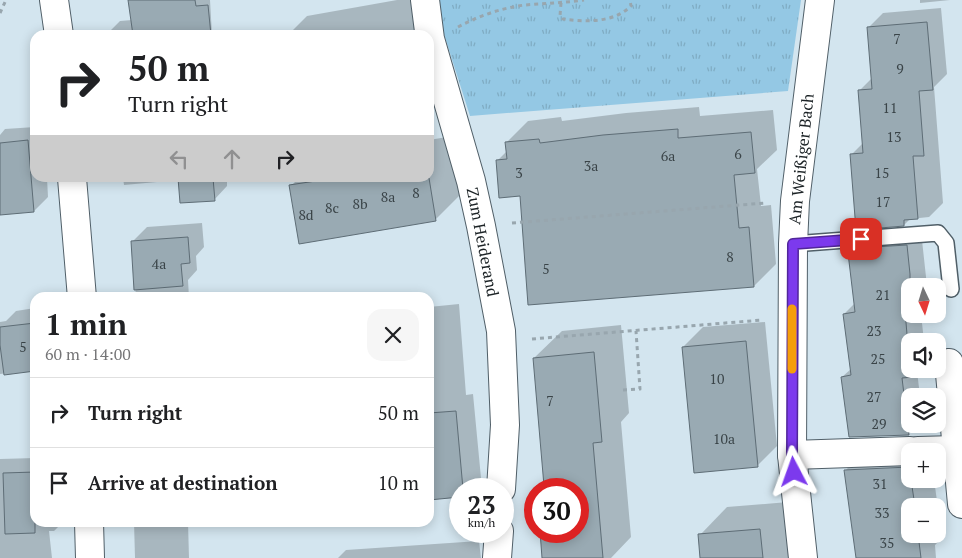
<!DOCTYPE html>
<meta charset="utf-8">
<style>
body{margin:0;font-family:"PT Serif",serif;background:#f6f6f6;color:#202124;height:100vh;display:flex;flex-direction:column;font-size:19px;white-space:nowrap}
*{box-sizing:border-box;margin:0}
p{font-size:16px;color:#757577}
.icon{flex:none;width:28px;height:28px;fill:none;stroke:currentColor;stroke-width:2;stroke-linecap:round;stroke-linejoin:round}
.map{position:relative;flex:1;overflow:hidden}
.drawer{position:absolute;left:30px;top:292px;width:404px;height:235px;display:flex;flex-direction:column;background:#fff;border-radius:15px;box-shadow:0 2px 12px #0003}
.drawer>*{flex:none}
.top-card{position:absolute;left:30px;top:30px;width:404px;height:152px;border-radius:15px;box-shadow:0 2px 12px #0003;background:#fff;color:#202124;overflow:hidden}
.needle{width:32px;rotate:176deg}
.controls{position:absolute;left:901px;top:278px;display:grid;gap:10px}
.controls a{display:grid;place-items:center;width:45px;height:45px;border-radius:10px;background:#fff;box-shadow:0 2px 12px #0003;font-size:25px}
.speed{position:absolute;left:449px;top:478px;display:flex;gap:10px;font-size:25px;font-weight:700;text-align:center}
.speed>*{display:grid;place-content:center;width:65px;height:65px;border-radius:50%;background:#fff;box-shadow:0 2px 12px #0003;line-height:1}
.speed small{font-size:12px;font-weight:400}
.speed .limit{border:8px solid #d22;background:#fff;color:#111}
.pin{position:absolute;display:grid;place-items:center;width:42px;height:42px;color:#fff;margin:-21px;border-radius:10px;box-shadow:0 2px 8px #0006}
.me{position:absolute;width:55px;margin:-28px;rotate:356deg;stroke-linejoin:round;filter:drop-shadow(0 0 4px #0008)}
.turn{display:flex;align-items:center;gap:18px;height:105px;padding:0 15px;font-size:22px}
.turn .icon{width:65px;height:65px;stroke-width:2.5}
.turn b{display:block;font-size:35px;line-height:42px}
.lanes{display:flex;align-items:center;height:48px;padding:0 15px;background:#0003;justify-content:center;gap:25px;direction:ltr}
.lanes .off{opacity:.35}
.round{display:grid;place-items:center;flex:none;width:52px;height:52px;border-radius:15px;background:#f6f6f6}
.head{display:flex;align-items:center;justify-content:space-between;height:85px;padding:0 15px}
h1{font-size:30px;font-weight:700;line-height:38px}
ul{padding:0;list-style:none}
li{display:flex;align-items:center;gap:15px;height:70px;padding:0 15px;border-top:1px solid #e0e0e0}
li div{flex:1}
li b{display:block;font-size:19px}
li em{font-style:normal}
.map>svg:first-child{display:block}
</style>
<div class="map">
<svg width="962" height="558" viewBox="0 0 962 558">
<defs>
<pattern id="grass-tufts" width="24" height="20" patternUnits="userSpaceOnUse" patternTransform="scale(1.25)"><rect width="24" height="20" fill="#94c8e4"/><path d="M3 7l-1-3M5 7V3M7 7l1-3M15 17l-1-3M17 17v-4M19 17l1-3" fill="none" stroke="#7facc3"/></pattern>
</defs>
<rect width="100%" height="100%" fill="#d3e5ef"/>
<path fill="url(#grass-tufts)" d="M 437,0 L 801,0 L 788,91 L 470,116 L 441,25 Z"/>
<g fill="#0003" fill-rule="evenodd">
<path d="M 129,0 L 210,0 L 212,35 L 106,35 L 120,21 L 132,20 Z"/>
<path d="M 397,0 L 413,0 L 419,35 L 288,35 L 307,16 Z"/>
<path d="M 920,0 L 950,0 L 920,3 Z"/>
<path d="M 941,8 L 947,74 L 934,87 L 943,203 L 929,217 L 910,219 L 904,225 L 851,155 L 864,142 L 860,90 L 873,77 L 869,27 L 883,13 Z"/>
<path d="M 699,107 L 700,116 L 773,110 L 777,150 L 757,169 L 761,206 L 771,205 L 776,264 L 754,286 L 521,194 L 497,161 L 507,151 L 506,143 L 528,121 L 561,117 L 562,121 L 626,113 Z"/>
<path d="M 35,127 L 35,178 L 47,178 L 48,197 L 34,211 L 0,214 L 0,135 L 5,129 Z"/>
<path d="M 453,136 L 463,192 L 435,220 L 291,186 L 299,178 L 429,178 L 429,140 Z"/>
<path d="M 123,178 L 227,178 L 227,186 L 214,200 L 179,180 L 124,185 Z"/>
<path d="M 202,223 L 204,247 L 196,256 L 197,270 L 188,280 L 189,298 L 136,298 L 132,242 L 147,227 Z"/>
<path d="M 921,231 L 927,286 L 910,286 L 910,314 L 921,314 L 924,341 L 910,341 L 910,369 L 919,369 L 917,371 L 920,396 L 910,396 L 910,424 L 919,424 L 908,434 L 842,377 L 851,369 L 844,314 L 855,303 L 849,254 L 864,239 Z"/>
<path d="M 459,304 L 466,395 L 473,394 L 481,478 L 470,489 L 460,489 L 460,495 L 429,498 L 429,307 Z"/>
<path d="M 35,308 L 35,370 L 0,374 L 0,322 L 6,321 L 16,311 Z"/>
<path d="M 765,322 L 777,446 L 757,466 L 683,347 L 703,327 Z"/>
<path d="M 621,325 L 629,413 L 621,422 L 631,537 L 611,558 L 544,558 L 578,531 L 578,489 L 538,487 L 545,479 L 534,358 L 562,331 Z"/>
<path d="M 866,449 L 910,451 L 910,479 L 934,479 L 942,538 L 935,545 L 936,558 L 857,558 L 846,470 ZM 910,506 L 938,506 L 938,534 L 910,534 Z"/>
<path d="M 35,458 L 35,522 L 63,522 L 54,531 L 49,531 L 52,558 L 0,558 L 0,459 Z"/>
<path d="M 788,502 L 792,558 L 701,558 L 700,535 L 727,507 Z"/>
<path d="M 134,522 L 188,522 L 189,558 L 135,558 Z"/>
<path d="M 479,541 L 481,558 L 338,558 L 346,550 Z"/>
</g>
<g fill="#99aab3" stroke="#5e6d76">
<path d="M 128,0 L 195,0 L 196,6 L 208,5 L 211,35 L 133,35 Z"/>
<path d="M 927,22 L 933,90 L 919,91 L 924,156 L 913,156 L 918,219 L 904,220 L 904,226 L 856,230 L 850,154 L 863,153 L 858,90 L 872,89 L 867,27 Z"/>
<path d="M 678,129 L 678,138 L 751,132 L 755,173 L 734,175 L 739,228 L 749,227 L 754,287 L 528,305 L 520,196 L 499,198 L 496,160 L 507,159 L 505,142 L 539,139 L 540,143 L 603,135 Z"/>
<path d="M 28,140 L 34,212 L 0,215 L 0,143 Z"/>
<path d="M 178,178 L 213,178 L 215,201 L 180,203 Z"/>
<path d="M 336,178 L 429,178 L 436,221 L 299,244 L 289,185 Z"/>
<path d="M 188,237 L 190,263 L 181,264 L 183,286 L 134,290 L 131,241 Z"/>
<path d="M 907,245 L 910,274 L 910,311 L 905,311 L 910,369 L 912,369 L 913,377 L 902,378 L 909,435 L 849,437 L 841,377 L 851,375 L 843,314 L 855,312 L 848,253 L 858,252 L 858,248 Z"/>
<path d="M 35,323 L 35,371 L 4,375 L 0,345 L 0,327 Z"/>
<path d="M 746,341 L 758,467 L 694,473 L 682,347 Z"/>
<path d="M 594,352 L 602,442 L 593,443 L 603,558 L 542,558 L 540,531 L 578,531 L 578,489 L 536,489 L 536,486 L 544,486 L 533,358 Z"/>
<path d="M 456,411 L 463,489 L 460,489 L 460,497 L 429,500 L 429,413 Z"/>
<path d="M 909,467 L 915,506 L 910,506 L 910,534 L 918,534 L 921,558 L 856,558 L 844,470 Z"/>
<path d="M 35,472 L 35,533 L 5,534 L 3,473 Z"/>
<path d="M 760,529 L 763,558 L 700,558 L 698,534 Z"/>
</g>
<g fill="none" stroke-linecap="round" stroke-linejoin="round">
<g stroke="#505f68" stroke-width="18">
<path id="service" d="M 793,244 L 938,233 L 946,243 L 951,289"/>
</g>
<g stroke="#505f68" stroke-width="30">
<g id="minor">
<path d="M 54,0 L 59,35"/>
<path d="M 425,0 L 430,39 L 471,181 L 481,226 L 501,331 L 505,425 L 501,489"/>
<path d="M 72,178 L 82,298"/>
<path d="M 949,363 L 962,504"/>
<path d="M 918,451 L 956,450"/>
<path d="M 792,455 L 910,451"/>
<path d="M 89,522 L 90,558"/>
<path d="M 497,558 L 499,531"/>
<path d="M 803,558 L 792,455 L 793,244 L 795,201 L 820,0"/>
</g>
</g>
<g stroke="#98a6ae" stroke-width="3" stroke-dasharray="4 4" stroke-linecap="butt">
<path d="M 561,3 L 560,16 L 563,19 C 585,22 614,23 631,6 L 630,0"/>
<path d="M 0,13 L 6,0"/>
<path d="M 458,27 C 479,16 501,8 525,5 C 545,3 564,3 584,0"/>
<path d="M 512,223 L 765,203"/>
<path d="M 532,339 L 762,320"/>
<path d="M 623,390 L 640,389 L 636,331"/>
</g>
<use href="#service" stroke="#fff" stroke-width="15"/>
<use href="#minor" stroke="#fff" stroke-width="28"/>
</g>
<g fill="none" stroke-linecap="round" stroke-linejoin="round">
<g stroke="#51269a" stroke-width="12">
<path id="route" d="M 794,472 L 792,455 L 793,244 L 861,239"/>
</g>
<use href="#route" stroke="#7c3aed" stroke-width="9"/>
<path stroke="#f59e0b" stroke-width="9" d="M 792,369 L 792,309"/>
</g>
<g text-anchor="middle" stroke-width="4.5" stroke-linejoin="round" paint-order="stroke">
<g font-size="14" fill="#3a4448">
<text x="897" y="44">7</text>
<text x="900" y="74">9</text>
<text x="890" y="113">11</text>
<text x="894" y="142">13</text>
<text x="738" y="159">6</text>
<text x="668" y="161">6a</text>
<text x="591" y="171">3a</text>
<text x="519" y="178">3</text>
<text x="882" y="178">15</text>
<text x="416" y="198">8</text>
<text x="388" y="202">8a</text>
<text x="883" y="207">17</text>
<text x="360" y="209">8b</text>
<text x="332" y="213">8c</text>
<text x="306" y="220">8d</text>
<text x="730" y="262">8</text>
<text x="159" y="269">4a</text>
<text x="546" y="274">5</text>
<text x="883" y="300">21</text>
<text x="874" y="336">23</text>
<text x="23" y="352">5</text>
<text x="878" y="364">25</text>
<text x="717" y="384">10</text>
<text x="874" y="402">27</text>
<text x="550" y="406">7</text>
<text x="879" y="429">29</text>
<text x="724" y="444">10a</text>
<text x="880" y="489">31</text>
<text x="882" y="518">33</text>
<text x="887" y="548">35</text>
</g>
<g font-size="16" fill="#1b2225" stroke="#fff">
<text transform="translate(801 159) rotate(-84)" y="6">Am Weißiger Bach</text>
<text transform="translate(483 242) rotate(79)" y="6">Zum Heiderand</text>
</g>
</g>
</svg>
<div class="controls">
<a><svg class="needle" viewBox="-14 -14 28 28"><path d="M0-13l5 13h-10z" fill="#e53935"/><path d="M0 13l5-13h-10z" fill="#757577"/></svg></a>
<a><svg class="icon" aria-label="sound" viewBox="0 0 24 24"><path d="M4 9h4l5-4v14l-5-4H4zM17 9q2 3 0 6"/></svg></a>
<a><svg class="icon" aria-label="layers" viewBox="0 0 24 24"><path d="M12 4l9 5-9 5-9-5zM3 14l9 5 9-5"/></svg></a>
<a>+</a>
<a>−</a>
</div>
<div class="speed"><div>23<small>km/h</small></div><div class="limit">30</div></div>
<div class="pin" style="left:861px;top:239px;background:#d93025"><svg class="icon" aria-label="arrive" viewBox="0 0 24 24"><path d="M6 21V4h12l-3 4 3 4H6"/></svg></div>
<svg class="me" style="left:794px;top:472px" viewBox="-20 -20 40 40"><path d="M0-17L14 15 0 8-14 15z" fill="#7c3aed" stroke="#fff" stroke-width="4"/></svg>
<div class="top-card">
<div class="turn"><svg class="icon" aria-label="right" viewBox="0 0 24 24"><path d="M7 20v-9h11M14 6l5 5-5 5"/></svg><div><b>50 m</b>Turn right</div></div>
<div class="lanes"><svg class="icon off" aria-label="left" viewBox="0 0 24 24"><path d="M17 20v-9H6M10 6l-5 5 5 5"/></svg><svg class="icon off" aria-label="ahead" viewBox="0 0 24 24"><path d="M12 20V5M6 11l6-6 6 6"/></svg><svg class="icon" aria-label="right" viewBox="0 0 24 24"><path d="M7 20v-9h11M14 6l5 5-5 5"/></svg></div>
</div>
<section class="drawer">
<div class="head"><div><h1>1 min</h1><p>60 m · 14:00</p></div><a class="round"><svg class="icon" aria-label="close" viewBox="0 0 24 24"><path d="M6 6l12 12M18 6L6 18"/></svg></a></div>
<ul>
<li><svg class="icon" aria-label="right" viewBox="0 0 24 24"><path d="M7 20v-9h11M14 6l5 5-5 5"/></svg><div><b>Turn right</b></div><em>50 m</em></li>
<li><svg class="icon" aria-label="arrive" viewBox="0 0 24 24"><path d="M6 21V4h12l-3 4 3 4H6"/></svg><div><b>Arrive at destination</b></div><em>10 m</em></li>
</ul>
</section>
</div>
